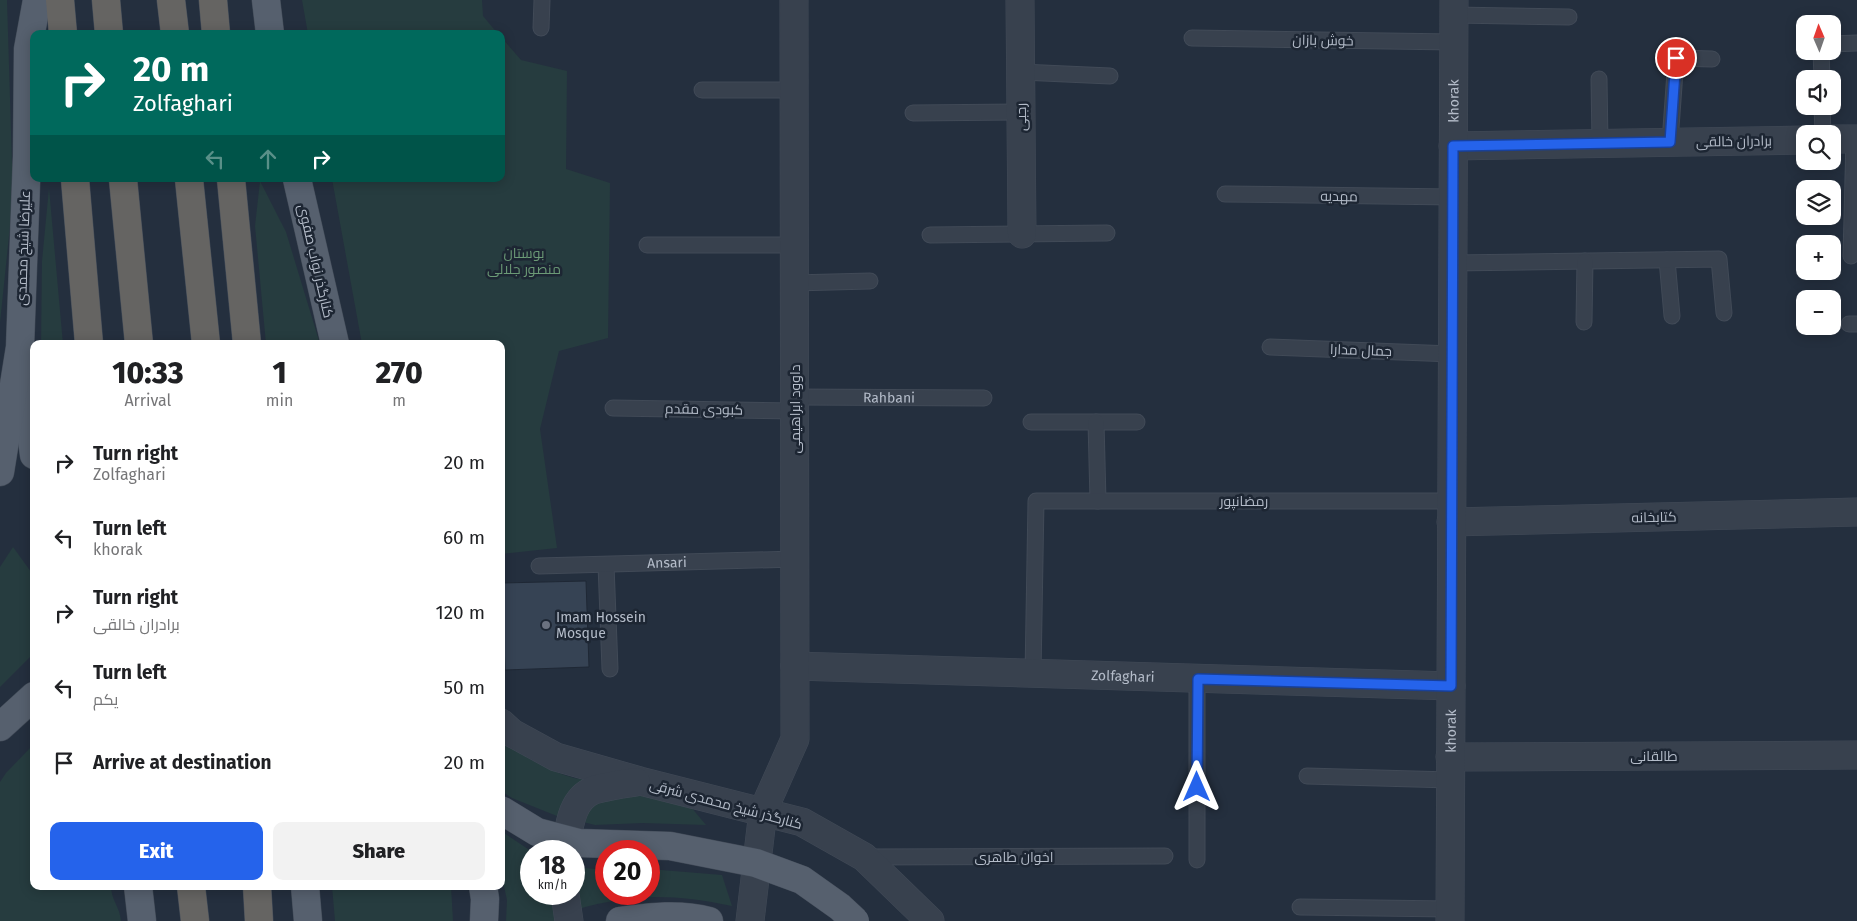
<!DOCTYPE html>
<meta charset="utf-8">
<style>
body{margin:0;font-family:"Fira Sans",Cairo,sans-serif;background:#f2f2f2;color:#202124;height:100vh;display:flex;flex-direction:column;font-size:19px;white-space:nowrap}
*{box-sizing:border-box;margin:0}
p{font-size:16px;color:#757577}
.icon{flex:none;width:28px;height:28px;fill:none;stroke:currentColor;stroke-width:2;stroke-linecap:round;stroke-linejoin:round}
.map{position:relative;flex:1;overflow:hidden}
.panel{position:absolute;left:30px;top:340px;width:475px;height:550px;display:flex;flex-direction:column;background:#fff;border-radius:10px;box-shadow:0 2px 12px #0003}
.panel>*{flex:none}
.hud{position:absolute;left:30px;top:30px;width:475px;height:152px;border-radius:10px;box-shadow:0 2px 12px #0003;background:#00695c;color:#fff;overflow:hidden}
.needle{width:32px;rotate:358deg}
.tools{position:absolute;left:1796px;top:15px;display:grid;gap:10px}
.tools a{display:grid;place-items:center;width:45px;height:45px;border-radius:10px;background:#fff;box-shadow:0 2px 12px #0003;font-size:25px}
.speed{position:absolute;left:520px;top:840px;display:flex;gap:10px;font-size:25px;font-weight:700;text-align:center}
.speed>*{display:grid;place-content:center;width:65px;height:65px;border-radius:50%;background:#fff;box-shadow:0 2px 12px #0003;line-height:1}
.speed small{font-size:12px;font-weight:400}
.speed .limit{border:8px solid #d22;background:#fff;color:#111}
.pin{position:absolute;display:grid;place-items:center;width:42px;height:42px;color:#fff;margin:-21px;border:2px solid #fff;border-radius:50%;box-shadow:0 1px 5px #0007}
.me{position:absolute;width:55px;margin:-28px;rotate:0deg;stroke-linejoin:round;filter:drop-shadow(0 0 4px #0008)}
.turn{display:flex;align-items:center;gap:18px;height:105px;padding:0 20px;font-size:22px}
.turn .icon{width:65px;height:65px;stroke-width:2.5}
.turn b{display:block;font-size:35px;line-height:42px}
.lanes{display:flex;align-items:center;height:48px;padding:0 20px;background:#0003;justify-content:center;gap:25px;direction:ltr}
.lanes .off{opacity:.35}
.eta{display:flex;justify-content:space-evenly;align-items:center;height:85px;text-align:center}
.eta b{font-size:30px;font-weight:800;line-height:35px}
.cta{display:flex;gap:10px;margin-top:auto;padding:10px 20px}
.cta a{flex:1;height:58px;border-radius:10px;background:#2563eb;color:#fff;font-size:20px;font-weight:800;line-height:58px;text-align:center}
.cta a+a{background:#f2f2f2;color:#202124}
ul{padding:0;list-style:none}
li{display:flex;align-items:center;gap:15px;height:75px;padding:0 20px}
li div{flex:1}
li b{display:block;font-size:19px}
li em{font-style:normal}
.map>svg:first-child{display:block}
</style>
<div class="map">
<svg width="1857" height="921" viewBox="0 0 1857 921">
<rect width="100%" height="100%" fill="#242f3e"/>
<g fill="#263c3f">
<path d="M 0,0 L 7,0 L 13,197 L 0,323 Z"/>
<path d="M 302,0 L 482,0 L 483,16 L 498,34 L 308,34 Z"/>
<path d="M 501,37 L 521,60 L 567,71 L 566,169 L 610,183 L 608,338 L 559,351 L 540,429 L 557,548 L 501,554 L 501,344 L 362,344 L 332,179 L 501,179 Z"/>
<path d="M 260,181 L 286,232 L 320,344 L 266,344 L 255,226 Z"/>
<path d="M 49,188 L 63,344 L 41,344 L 42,261 Z"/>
<path d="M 13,547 L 34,576 L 34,653 L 0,687 L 0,567 Z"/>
<path d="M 501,741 C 524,756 548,771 574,778 C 584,780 595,780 605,780 L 562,818 L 512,798 L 501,791 Z"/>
<path d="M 34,744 L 34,886 L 111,886 C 111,900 120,907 121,921 L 0,921 L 0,782 L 6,773 Z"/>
<path d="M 626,793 L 685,800 L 706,825 L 642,823 L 595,825 L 579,821 L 590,805 Z"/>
<path d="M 501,831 L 531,851 L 531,894 L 557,894 L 558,921 L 506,921 L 507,900 L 501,873 Z"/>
<path d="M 574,867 L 606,870 L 606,894 L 649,894 L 649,869 L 722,875 L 732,906 C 672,894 634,893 575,910 Z"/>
<path d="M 332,886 L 451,886 L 453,921 L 335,921 Z"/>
</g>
<path fill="#364354" stroke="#1f2835" d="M 586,581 L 589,667 L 505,670 L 502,583 Z"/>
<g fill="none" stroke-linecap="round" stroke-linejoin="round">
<g stroke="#414a57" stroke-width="17">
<g id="service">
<path d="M 1454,15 L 1569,17"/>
<path d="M 541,28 L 542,0"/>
<path d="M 1192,38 L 1454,42"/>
<path d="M 1832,44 L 1857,43"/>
<path d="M 1821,51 L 1822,79"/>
<path d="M 1021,72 L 1110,76"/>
<path d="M 1599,79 L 1600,143"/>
<path d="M 702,90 L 794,90"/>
<path d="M 1822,106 L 1823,134"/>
<path d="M 913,113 L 1021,112"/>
<path d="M 1670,142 L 1676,58 L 1712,59"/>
<path d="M 1225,194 L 1453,197"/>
<path d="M 930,235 L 1107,233"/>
<path d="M 647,245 L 795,245"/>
<path d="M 1851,256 L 1854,139"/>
<path d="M 1667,260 L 1672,316"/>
<path d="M 1453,263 L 1719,259 L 1724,313"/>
<path d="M 794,283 L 870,281"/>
<path d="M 1584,322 L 1585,261"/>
<path d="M 1849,324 L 1857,324"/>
<path d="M 1270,347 L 1452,354"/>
<path id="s1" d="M 795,397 L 984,398"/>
<path d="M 613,408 L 795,411"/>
<path d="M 1031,422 L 1137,422"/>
<path d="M 1096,422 L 1098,501"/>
<path d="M 606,565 L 610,669"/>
<path id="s2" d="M 539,566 L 795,559"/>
<path d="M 1033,674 L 1036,501 L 1451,501"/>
<path d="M 1307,776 L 1450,780"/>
<path d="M 864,857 L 1165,856"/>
<path d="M 1197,860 L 1197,679"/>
<path d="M 1300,907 L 1450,909"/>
</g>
</g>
<g stroke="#414a57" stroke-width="29">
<g id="minor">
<path d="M 1020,0 L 1022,234"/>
<path d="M 1832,139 L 1857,139"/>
<path d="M 1453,146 L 1805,140"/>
<path d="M 1451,522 L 1857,512"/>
<path id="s3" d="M 795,666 L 1451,686"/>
<path d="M 1450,757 L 1857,755"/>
<path id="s4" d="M 1450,921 L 1454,0"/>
</g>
</g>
<g stroke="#414a57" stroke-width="29">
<g id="tertiary">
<path d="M 501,723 L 512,733 L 556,757 L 640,781 L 802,822 L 864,857 L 930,921"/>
<path d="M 565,851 C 569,830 570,799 594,790 C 607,786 622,784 636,782"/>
<path d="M 565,894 L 569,921"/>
<path d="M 750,921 L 763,811 L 795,739 L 794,0"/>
</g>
</g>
<g stroke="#414a57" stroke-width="29">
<g id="primary">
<path d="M 266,0 L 270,34"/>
<path d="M 297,179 L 335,344"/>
<path d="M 24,378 L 34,455"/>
<path d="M 0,472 L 20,347 L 27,156 L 28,49 L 37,0"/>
<path d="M 0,727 L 34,696"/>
<path d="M 138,886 L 142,921"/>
<path d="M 305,886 L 308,921"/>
<path d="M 483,886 L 485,899 L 484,921"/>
<path d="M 620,921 C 650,917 679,913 709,921"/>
</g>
</g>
<g stroke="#434c59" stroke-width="29">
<g id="trunk">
<path d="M 60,0 L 63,34"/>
<path d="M 106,0 L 109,34"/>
<path d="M 171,0 L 175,34"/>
<path d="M 213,0 L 216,34"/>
<path d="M 75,179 L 89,344"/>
<path d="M 123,179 L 139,344"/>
<path d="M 189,179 L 206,344"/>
<path d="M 231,179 L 247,344"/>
<path d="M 191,886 L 195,921"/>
<path d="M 257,886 L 259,921"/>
</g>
</g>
<use href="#service" stroke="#38414e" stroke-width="15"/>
<use href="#minor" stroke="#38414e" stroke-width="28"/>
<use href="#tertiary" stroke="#38414e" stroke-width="28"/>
<use href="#primary" stroke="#56606e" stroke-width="28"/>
<use href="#trunk" stroke="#656462" stroke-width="28"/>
<g stroke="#414a57" stroke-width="29" stroke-linecap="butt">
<path id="primary-bridge" d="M 501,810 L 537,832 L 579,843 L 670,846 L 756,863 L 802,880 L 840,907 L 855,921"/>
</g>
<use href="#primary-bridge" stroke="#56606e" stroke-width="28"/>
</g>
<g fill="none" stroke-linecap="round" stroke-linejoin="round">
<g stroke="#184099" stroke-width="12">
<path id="route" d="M 1197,787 L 1198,679 L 1451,686 L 1453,146 L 1670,142 L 1676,58"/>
</g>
<use href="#route" stroke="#2563eb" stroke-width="9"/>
</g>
<circle fill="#6b7280" stroke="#1d2633" stroke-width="2" cx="546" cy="625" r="5"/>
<g text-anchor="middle" stroke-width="5" stroke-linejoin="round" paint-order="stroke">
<g font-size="14" fill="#b4bcc9" stroke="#1d2633">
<text transform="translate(1323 40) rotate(1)" y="5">خوش بازان</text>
<text dy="5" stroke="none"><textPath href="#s4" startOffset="820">khorak</textPath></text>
<text transform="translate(1021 117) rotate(-91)" y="5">رجبی</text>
<text transform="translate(1734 141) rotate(-1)" y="5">برادران خالقی</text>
<text transform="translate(1339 196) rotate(1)" y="5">مهدیه</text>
<text transform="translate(23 248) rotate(-88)" y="5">علیرضا شیخ محمدی</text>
<text transform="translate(316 261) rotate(77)" y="5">کنارگذر نواب صفوی</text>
<text transform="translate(1361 350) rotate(2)" y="5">جمال مدارا</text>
<text dy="5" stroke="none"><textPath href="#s1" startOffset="94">Rahbani</textPath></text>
<text transform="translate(704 409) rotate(1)" y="5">کبودی مقدم</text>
<text transform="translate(795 409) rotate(-90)" y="5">داوود ابراهیمی</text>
<text x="1244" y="506">رمضانپور</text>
<text transform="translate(1654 517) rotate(-1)" y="5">کتابخانه</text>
<text dy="5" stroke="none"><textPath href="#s2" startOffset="128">Ansari</textPath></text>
<text dy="5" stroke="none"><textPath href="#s3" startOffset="328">Zolfaghari</textPath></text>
<text dy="5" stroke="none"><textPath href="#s4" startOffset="190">khorak</textPath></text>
<text x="1654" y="761">طالقانی</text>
<text transform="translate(726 804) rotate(15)" y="5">کنارگذر شیخ محمدی شرقی</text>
<text x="1014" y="862">اخوان طاهری</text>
</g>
<g font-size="14" fill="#6b9a76" stroke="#1d2633">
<text x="524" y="258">بوستان<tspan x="524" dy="16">منصور جلالی</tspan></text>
</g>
<g font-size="14" fill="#b4bcc9" stroke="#1d2633" text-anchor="start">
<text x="556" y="622">Imam Hossein<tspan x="556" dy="16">Mosque</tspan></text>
</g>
</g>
</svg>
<div class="tools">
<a><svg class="needle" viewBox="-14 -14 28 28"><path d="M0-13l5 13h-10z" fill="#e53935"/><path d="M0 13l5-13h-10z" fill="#757577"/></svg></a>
<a><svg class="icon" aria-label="sound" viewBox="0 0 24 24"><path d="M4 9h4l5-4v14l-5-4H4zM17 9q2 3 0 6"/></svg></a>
<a><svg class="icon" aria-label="search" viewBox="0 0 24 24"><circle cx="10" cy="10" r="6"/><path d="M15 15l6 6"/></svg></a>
<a><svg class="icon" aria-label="layers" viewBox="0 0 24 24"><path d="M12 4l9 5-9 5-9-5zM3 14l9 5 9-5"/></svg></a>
<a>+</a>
<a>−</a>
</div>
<div class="speed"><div>18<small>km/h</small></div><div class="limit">20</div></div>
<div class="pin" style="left:1676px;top:58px;background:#d93025"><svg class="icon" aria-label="arrive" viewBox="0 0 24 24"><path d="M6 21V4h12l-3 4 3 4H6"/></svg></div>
<svg class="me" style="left:1197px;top:787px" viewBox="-20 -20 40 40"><path d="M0-17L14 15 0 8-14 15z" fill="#2563eb" stroke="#fff" stroke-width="4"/></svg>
<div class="hud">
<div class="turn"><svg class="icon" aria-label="right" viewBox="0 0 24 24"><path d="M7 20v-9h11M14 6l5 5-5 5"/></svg><div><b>20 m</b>Zolfaghari</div></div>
<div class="lanes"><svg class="icon off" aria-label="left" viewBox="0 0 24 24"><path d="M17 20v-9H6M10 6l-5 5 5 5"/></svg><svg class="icon off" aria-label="ahead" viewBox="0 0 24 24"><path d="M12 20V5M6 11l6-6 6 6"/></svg><svg class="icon" aria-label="right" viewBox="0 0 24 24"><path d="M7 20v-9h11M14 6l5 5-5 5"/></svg></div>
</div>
<section class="panel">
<div class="eta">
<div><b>10:33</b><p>Arrival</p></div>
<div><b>1</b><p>min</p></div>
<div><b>270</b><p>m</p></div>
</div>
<ul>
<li><svg class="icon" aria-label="right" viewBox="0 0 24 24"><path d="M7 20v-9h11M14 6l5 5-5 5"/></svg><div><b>Turn right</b><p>Zolfaghari</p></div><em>20 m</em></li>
<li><svg class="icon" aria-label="left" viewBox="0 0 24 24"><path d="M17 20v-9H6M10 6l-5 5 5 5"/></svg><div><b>Turn left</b><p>khorak</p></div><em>60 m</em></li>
<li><svg class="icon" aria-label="right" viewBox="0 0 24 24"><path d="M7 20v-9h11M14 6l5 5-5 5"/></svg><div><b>Turn right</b><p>برادران خالقی</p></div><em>120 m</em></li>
<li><svg class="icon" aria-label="left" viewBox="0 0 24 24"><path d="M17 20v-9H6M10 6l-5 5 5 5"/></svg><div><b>Turn left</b><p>یکم</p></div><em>50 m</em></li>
<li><svg class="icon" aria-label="arrive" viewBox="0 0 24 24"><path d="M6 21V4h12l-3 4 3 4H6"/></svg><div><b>Arrive at destination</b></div><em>20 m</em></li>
</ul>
<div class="cta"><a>Exit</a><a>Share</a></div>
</section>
</div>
